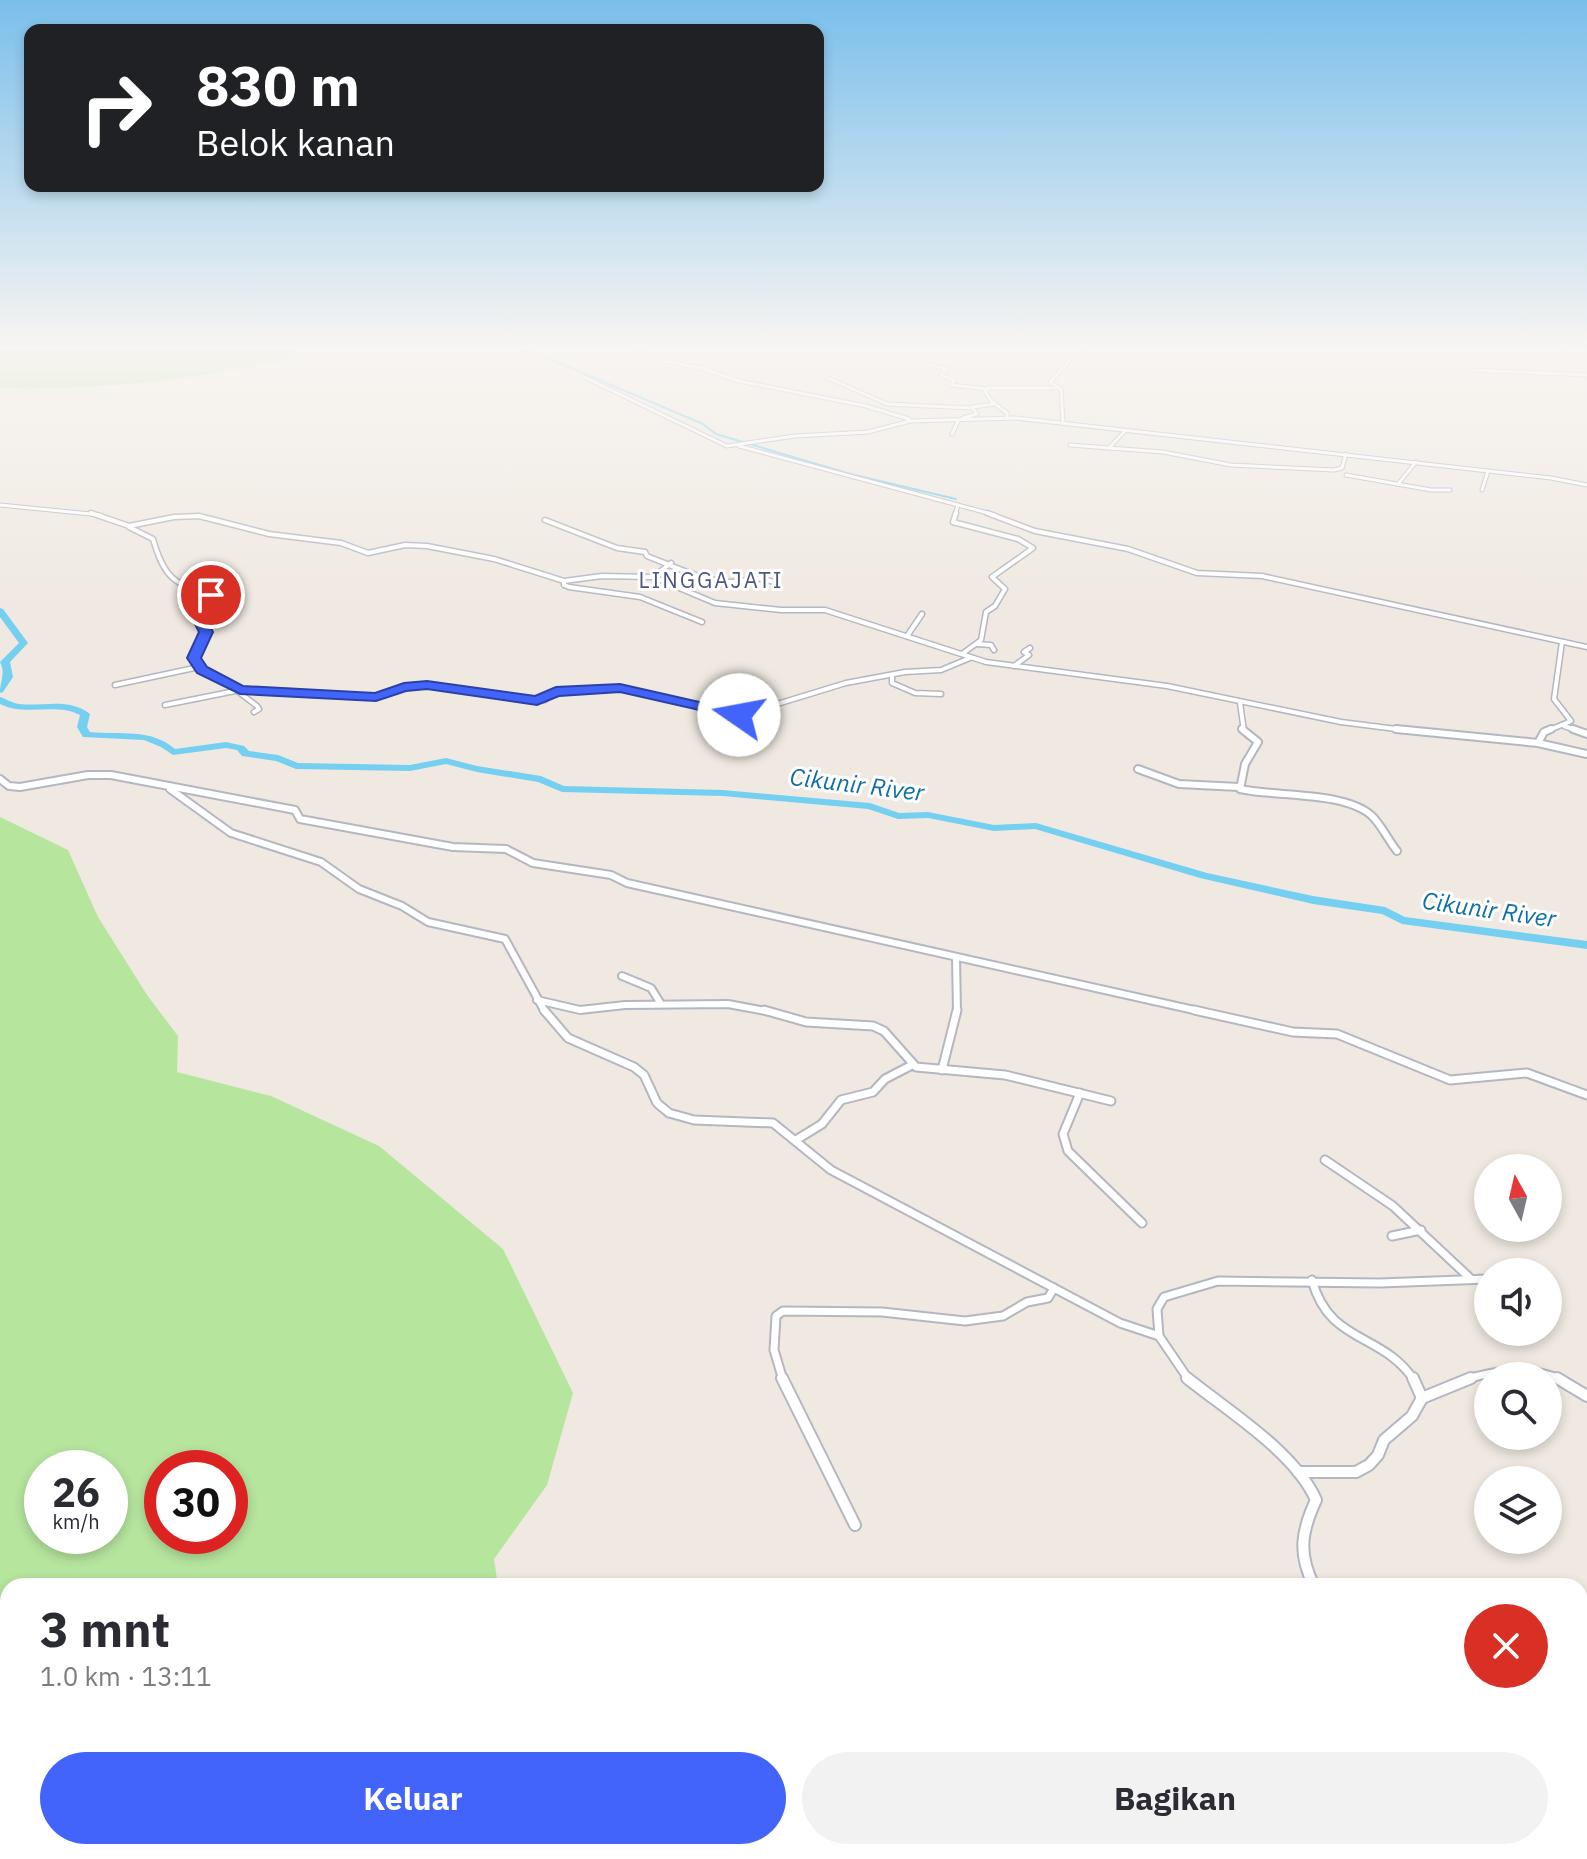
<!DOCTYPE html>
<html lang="id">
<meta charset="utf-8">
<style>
body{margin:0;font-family:"IBM Plex Sans",sans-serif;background:#f2f2f3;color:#2b2b33;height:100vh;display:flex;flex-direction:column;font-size:30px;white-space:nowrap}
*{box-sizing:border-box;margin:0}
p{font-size:26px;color:#7c7c81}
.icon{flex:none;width:44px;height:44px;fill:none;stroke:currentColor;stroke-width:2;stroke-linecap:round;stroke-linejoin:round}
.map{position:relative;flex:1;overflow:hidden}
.details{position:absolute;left:0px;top:1578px;width:1588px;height:282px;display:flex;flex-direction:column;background:#fff;border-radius:24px 24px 0 0;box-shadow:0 4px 12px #0003}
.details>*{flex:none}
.guide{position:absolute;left:24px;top:24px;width:800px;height:168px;border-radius:16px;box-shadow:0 4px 12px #0003;background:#202124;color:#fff;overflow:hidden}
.needle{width:52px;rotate:352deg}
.tools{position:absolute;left:1474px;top:1154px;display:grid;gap:16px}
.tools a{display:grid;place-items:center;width:88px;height:88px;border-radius:50%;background:#fff;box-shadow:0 4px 12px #0003;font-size:40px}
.speed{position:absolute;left:24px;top:1450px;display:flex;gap:16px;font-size:40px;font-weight:700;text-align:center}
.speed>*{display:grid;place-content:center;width:104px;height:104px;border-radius:50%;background:#fff;box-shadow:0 4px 12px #0003;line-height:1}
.speed small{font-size:20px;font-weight:400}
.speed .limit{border:12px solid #d22;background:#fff;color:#111}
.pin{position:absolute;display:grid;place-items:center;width:68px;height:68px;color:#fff;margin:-34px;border:4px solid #fff;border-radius:50%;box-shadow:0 2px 8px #0007}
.me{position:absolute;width:88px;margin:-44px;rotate:282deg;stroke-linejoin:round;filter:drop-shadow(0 0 6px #0008)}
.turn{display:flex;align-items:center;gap:28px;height:168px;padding:0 40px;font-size:36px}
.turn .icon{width:104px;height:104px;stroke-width:2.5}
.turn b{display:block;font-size:56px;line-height:68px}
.round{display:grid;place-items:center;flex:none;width:84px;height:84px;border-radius:42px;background:#f2f2f3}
.headline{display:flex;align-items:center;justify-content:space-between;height:136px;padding:0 40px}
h1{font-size:48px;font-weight:700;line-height:60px}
.button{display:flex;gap:16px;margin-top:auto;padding:16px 40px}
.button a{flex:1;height:92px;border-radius:48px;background:#4264fb;color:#fff;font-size:32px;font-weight:700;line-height:92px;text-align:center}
.button a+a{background:#f2f2f3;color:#2b2b33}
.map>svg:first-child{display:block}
</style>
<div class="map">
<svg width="1587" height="1859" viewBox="0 0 1587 1859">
<rect width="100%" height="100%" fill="#efe9e1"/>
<g fill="#b6e59e" fill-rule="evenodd">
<path d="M 0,349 L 285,349 L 308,355 C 208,378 103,391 0,388 Z"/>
<path d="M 0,817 L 68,850 L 98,917 L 147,995 L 178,1036 L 177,1072 L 271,1096 L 379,1146 L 503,1249 L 573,1393 L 547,1485 L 494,1559 L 498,1586 L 8,1586 L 8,1852 L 451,1852 L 451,1859 L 0,1859 ZM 42,1468 L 110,1468 L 110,1536 L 42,1536 ZM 162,1468 L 230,1468 L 230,1536 L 162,1536 Z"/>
</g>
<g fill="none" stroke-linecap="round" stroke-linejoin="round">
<path stroke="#75cff0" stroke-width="2" d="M 519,349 L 543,356 L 703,424 L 716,434 L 850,474 L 956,499"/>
<g fill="#75cff0" fill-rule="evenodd">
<path d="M 0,608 L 3,609 L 28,643 L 10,662 L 13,677 L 3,692 L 0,693 C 0,681 6,674 0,662 L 19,643 L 0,617 Z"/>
<path d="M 0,697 C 6,699 12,703 19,704 C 44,707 68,697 90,714 L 87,727 L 90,732 C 120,735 151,728 175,749 L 226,742 L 244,746 L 249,751 L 278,755 L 298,763 L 410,765 L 446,758 L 477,766 L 541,776 L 564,786 L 723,790 L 870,803 L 899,813 L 928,812 L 994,825 L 1036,823 L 1207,873 L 1313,896 L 1385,907 L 1405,917 L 1587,941 L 1587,949 L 1402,924 L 1382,914 L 1313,904 L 1200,878 L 1035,829 L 994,831 L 928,818 L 898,819 L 868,809 L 723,796 L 562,792 L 538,782 L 477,772 L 446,764 L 410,771 L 296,769 L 276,761 L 242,756 L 237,750 L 226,748 L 173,755 L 161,747 L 144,740 L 83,737 L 77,727 L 80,715 C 55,702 26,717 0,704 Z"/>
</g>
<g stroke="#b4b7c1" stroke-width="5">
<g id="street-far4">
<path d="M 636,349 L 663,361 L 701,368 L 739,381 L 866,406 L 909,419"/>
<path d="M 1561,349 L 1587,353"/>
<path d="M 924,363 L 946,369 L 941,375 L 955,380 L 951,385 L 988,389"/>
<path d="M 1471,370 L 1587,375"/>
<path d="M 582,376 L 727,446 L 795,436 L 868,432 L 910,421 L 1015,418 L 1551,478 L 1587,485"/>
<path d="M 828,378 L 887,404 L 971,408"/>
<path d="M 963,418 L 977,414 L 972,407 L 995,404"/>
<path d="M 1007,418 L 1007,413 L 991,401 L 985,391 L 989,388 L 1060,388"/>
<path d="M 1063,423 L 1061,389 L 1050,382 L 1073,357 L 1092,349"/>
<path d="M 952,434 L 958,421"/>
<path d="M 1070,445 L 1109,448 L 1124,432"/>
<path d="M 739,446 L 995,515"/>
<path d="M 1109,448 L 1163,452 L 1231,465 L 1334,470 L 1342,468 L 1346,454"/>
<path d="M 1346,475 L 1431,490 L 1450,490"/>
<path d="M 1398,484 L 1416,462"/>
<path d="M 1482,490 L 1488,471"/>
<path d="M 0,505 L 101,515"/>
<path d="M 955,515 L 958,505"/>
</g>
</g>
<g stroke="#b4b7c1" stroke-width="7">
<g id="street-far3">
<path d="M 91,513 L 129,526 L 174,517 L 199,516 L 269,534 L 341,543 L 368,553 L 405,545 L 427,546 L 494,559 L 564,581 L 602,576 L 653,577 L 715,603 L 781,610 L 825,610 L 986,662 L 1167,686 L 1341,722 L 1412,731"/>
<path d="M 956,513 L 953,522 L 1018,539 L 1033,548 L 992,577 L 1005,589 L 995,606 L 986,612 L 981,640 L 962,654"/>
<path d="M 987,513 L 1035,531 L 1128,549 L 1197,573 L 1262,576 L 1587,647"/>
<path d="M 545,520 L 617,548 L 645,552 L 647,556 C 673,566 703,581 731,582 C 751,582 749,574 774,582"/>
<path d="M 129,527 L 153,539 C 164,578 174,584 212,596 L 213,603 L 199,619 L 206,632 L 194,658 L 200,668 L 240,690 L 376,697 L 404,687 L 427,685 L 537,701 L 545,700 L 556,692 L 620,688 L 741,715 L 846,683 L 905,672 L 941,670 L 970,658"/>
<path d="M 653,577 L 671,563"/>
<path d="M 564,581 L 564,585 L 569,587 L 640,597 L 702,622"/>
<path d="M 907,636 L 922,614"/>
<path d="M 977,644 L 991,645 L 994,650"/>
<path d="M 1014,666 L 1029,655 L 1024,652 L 1030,648"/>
<path d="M 892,677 L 892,683 L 915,693 L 941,694"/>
<path d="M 115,685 L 199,667"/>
<path d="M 236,690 L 257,706 L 259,709 L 254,712"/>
<path d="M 1240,703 L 1244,731"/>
<path d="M 165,705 L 240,690"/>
<path d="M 1564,726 L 1578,731"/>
<path d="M 1547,731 L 1571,721 L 1554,699 L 1562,642"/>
</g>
</g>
<g stroke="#b4b7c1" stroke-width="10">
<g id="street-far2">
<path d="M 1242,729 L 1258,742 L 1245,764 L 1240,789 C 1276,797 1343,791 1371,815 C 1381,824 1388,840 1397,851"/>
<path d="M 1396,729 L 1538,743 L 1587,754"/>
<path d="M 1573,729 L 1587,734"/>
<path d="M 1538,743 L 1544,732 L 1551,729"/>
<path d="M 1138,769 L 1179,784 L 1239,787"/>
<path d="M 0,779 L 9,786 L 20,787 L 88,775 L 111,775 L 295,810 L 300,819 L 453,847 L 506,849 L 533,863 L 611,875 L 627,883 L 1203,1012"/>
<path d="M 170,789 L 231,833 L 321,862 L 359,889 L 402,906 L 428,922 L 505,939 L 545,1012"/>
<path d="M 956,957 L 957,1012"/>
<path d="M 622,976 L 651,988 L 661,1004"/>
<path d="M 537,1000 L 580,1010 L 625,1005 L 728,1004 L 771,1012"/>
</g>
</g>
<g stroke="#b4b7c1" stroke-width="11">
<g id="street-far1">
<path d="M 544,1010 L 568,1038 L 634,1067 L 644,1075 L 657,1103 L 669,1113 L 694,1120 L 773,1123 L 831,1170 L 1120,1323 L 1159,1336 L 1189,1380"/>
<path d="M 764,1010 L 806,1022 L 873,1026 L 884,1031 L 916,1067 L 1005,1075 L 1111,1101"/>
<path d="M 1194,1010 L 1293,1032 L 1337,1034 L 1450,1080 L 1527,1073 L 1587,1095"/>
<path d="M 942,1070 L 957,1010"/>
<path d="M 1080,1093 L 1063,1134 L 1068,1151 L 1142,1223"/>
<path d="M 796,1140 L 822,1124 L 841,1100 L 873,1092 L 885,1079 L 912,1065"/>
<path d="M 1325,1160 L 1393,1206 L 1471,1279"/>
<path d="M 1392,1236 L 1421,1230"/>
<path d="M 1312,1280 C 1329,1344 1382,1332 1414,1380"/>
<path d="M 1159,1336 L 1157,1309 L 1164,1297 L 1218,1281 L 1380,1283 L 1488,1279"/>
<path d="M 783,1380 L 774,1350 L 776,1316 L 783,1311 L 882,1312 L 965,1321 L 1003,1316 L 1027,1302 L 1048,1298 L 1054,1288"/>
<path d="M 1464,1380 C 1499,1369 1528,1366 1562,1380"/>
</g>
</g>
<g stroke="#b4b7c1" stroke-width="14">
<g id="street">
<path d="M 782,1378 L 855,1525"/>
<path d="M 1187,1378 C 1228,1411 1295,1452 1316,1500 C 1301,1532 1298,1554 1314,1586"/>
<path d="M 1413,1378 L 1422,1398"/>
<path d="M 1557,1378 L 1587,1396"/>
<path d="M 1298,1472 L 1356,1472 L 1369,1465 L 1378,1455 L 1384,1440 L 1412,1416 L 1422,1398 L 1471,1378"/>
<path d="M 1580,1612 L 1587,1616"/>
<path d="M 267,1852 L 268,1859"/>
</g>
</g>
<use href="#street-far4" stroke="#fff" stroke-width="3"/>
<use href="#street-far3" stroke="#fff" stroke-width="4"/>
<use href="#street-far2" stroke="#fff" stroke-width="6"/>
<use href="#street-far1" stroke="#fff" stroke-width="7"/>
<use href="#street" stroke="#fff" stroke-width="10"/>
</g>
<linearGradient id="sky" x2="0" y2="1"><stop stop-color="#7abfeb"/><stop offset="0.57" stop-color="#f8f5f2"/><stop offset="1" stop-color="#f8f5f2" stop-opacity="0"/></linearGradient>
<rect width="1587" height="610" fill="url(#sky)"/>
<path fill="#4264fb" stroke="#2b41a3" stroke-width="2" d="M 207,593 L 216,593 L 219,603 L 206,619 L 213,632 L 201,658 L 207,667 L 243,686 L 375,693 L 404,683 L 427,681 L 535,696 L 556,687 L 620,684 L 739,711 L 746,715 L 739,719 L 620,692 L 559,696 L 537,705 L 427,689 L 406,691 L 376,701 L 240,694 L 197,673 L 187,658 L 199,632 L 192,618 L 206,603 Z"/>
<g text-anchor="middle" stroke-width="6" stroke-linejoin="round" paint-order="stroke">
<g font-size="22" letter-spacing="2" fill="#4d5680" stroke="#fff">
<text x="711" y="588">LINGGAJATI</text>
</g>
<g font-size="24" font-style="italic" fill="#0d6fa3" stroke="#fff">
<text transform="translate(857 785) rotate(7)" y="8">Cikunir River</text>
<text transform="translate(1489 910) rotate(8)" y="8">Cikunir River</text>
</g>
</g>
</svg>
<div class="tools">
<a><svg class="needle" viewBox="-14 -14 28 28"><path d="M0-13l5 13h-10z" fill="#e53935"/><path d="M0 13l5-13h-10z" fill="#7c7c81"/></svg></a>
<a><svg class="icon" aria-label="sound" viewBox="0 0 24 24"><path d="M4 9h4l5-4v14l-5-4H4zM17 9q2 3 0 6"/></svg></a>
<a><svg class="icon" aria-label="search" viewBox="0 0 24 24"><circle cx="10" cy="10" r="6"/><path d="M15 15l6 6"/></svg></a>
<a><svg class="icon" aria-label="layers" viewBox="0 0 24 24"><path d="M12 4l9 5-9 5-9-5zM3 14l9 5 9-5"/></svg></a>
</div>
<div class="speed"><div>26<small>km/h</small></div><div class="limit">30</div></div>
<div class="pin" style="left:211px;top:595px;background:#d93025"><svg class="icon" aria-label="arrive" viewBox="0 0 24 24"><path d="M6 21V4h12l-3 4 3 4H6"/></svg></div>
<svg class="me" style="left:739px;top:715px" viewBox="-20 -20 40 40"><circle r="19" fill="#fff"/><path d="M0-13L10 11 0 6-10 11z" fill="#4264fb"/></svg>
<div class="guide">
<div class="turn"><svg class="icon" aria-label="right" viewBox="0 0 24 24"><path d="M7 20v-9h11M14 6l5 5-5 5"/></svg><div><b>830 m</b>Belok kanan</div></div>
</div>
<section class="details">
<div class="headline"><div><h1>3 mnt</h1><p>1.0 km · 13:11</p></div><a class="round" style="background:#d93025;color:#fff"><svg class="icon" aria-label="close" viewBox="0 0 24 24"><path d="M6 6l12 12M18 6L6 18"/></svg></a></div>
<div class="button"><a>Keluar</a><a>Bagikan</a></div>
</section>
</div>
